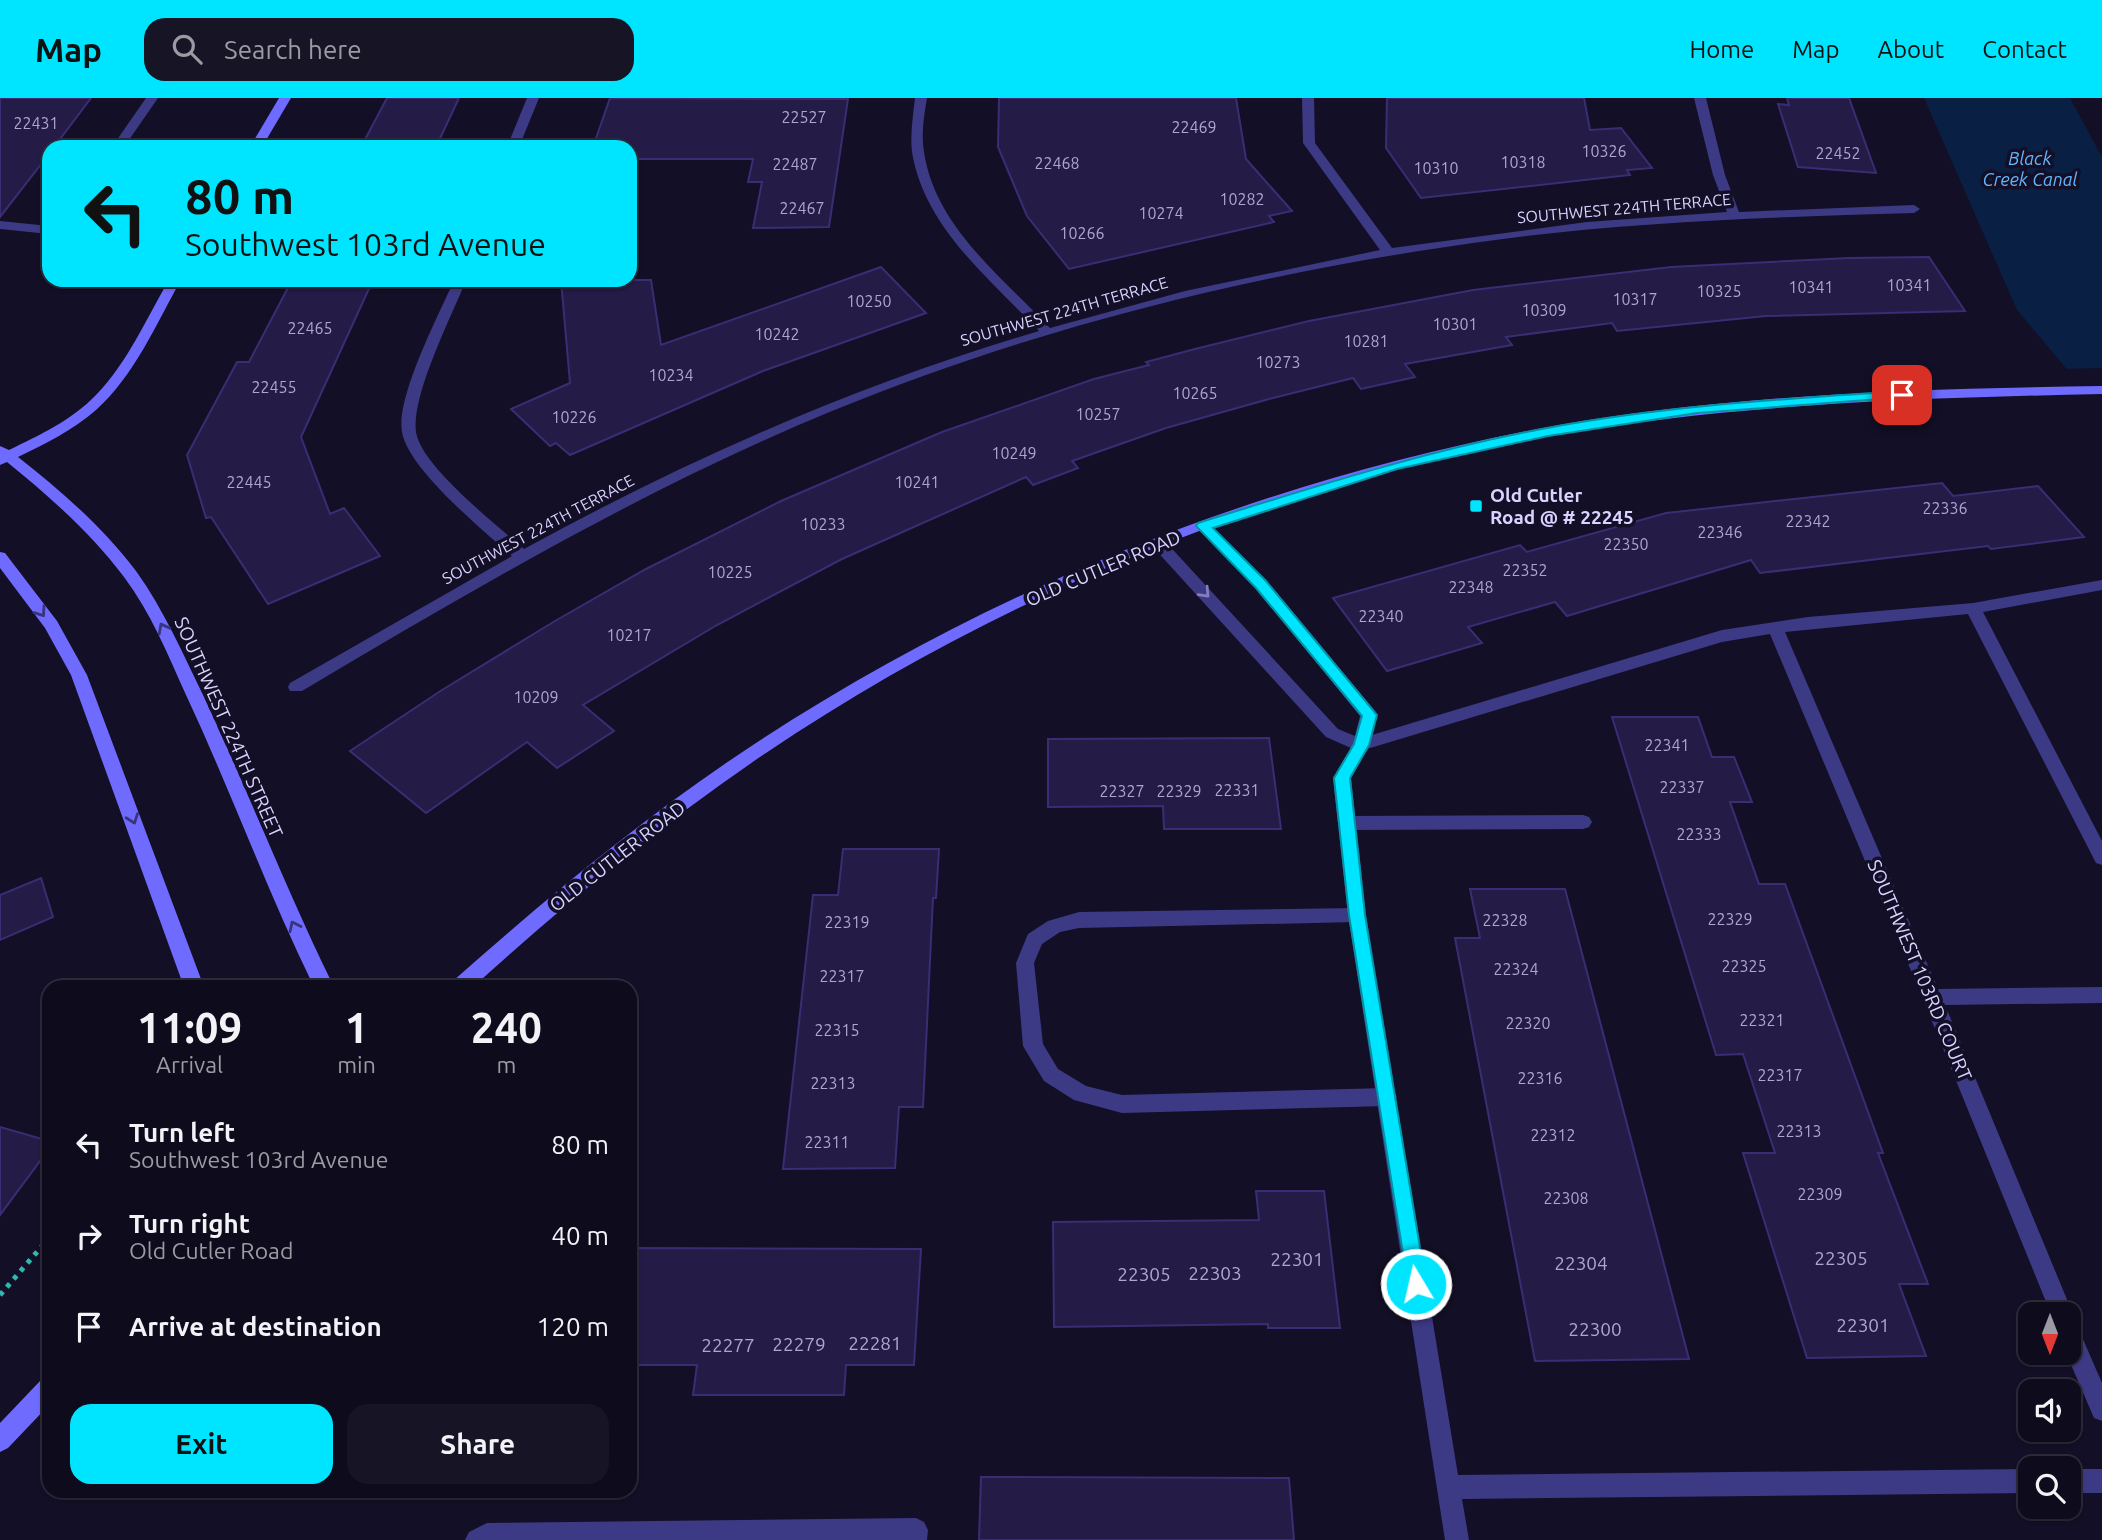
<!DOCTYPE html>
<style>
body{margin:0;font-family:Ubuntu,sans-serif;background:#171425;color:#f1f3f6;height:100vh;display:flex;flex-direction:column;font-size:26px;white-space:nowrap}
*{box-sizing:border-box;margin:0}
p{font-size:23px;color:#9b9ba3}
.icon{flex:none;width:38px;height:38px;fill:none;stroke:currentColor;stroke-width:2;stroke-linecap:round;stroke-linejoin:round}
.map{position:relative;flex:1;overflow:hidden}
.details{position:absolute;left:42px;top:882px;width:595px;height:518px;display:flex;flex-direction:column;background:#0e0b1c;border-radius:21px;box-shadow:0 2px 5px #0004,0 0 0 2px #2e2b3b}
.details>*{flex:none}
.top-card{position:absolute;left:42px;top:42px;width:595px;height:147px;border-radius:21px;box-shadow:0 2px 5px #0004,0 0 0 2px #2e2b3b;background:#00e5ff;color:#111;overflow:hidden}
.needle{width:46px;rotate:180deg}
.buttons{position:absolute;left:2018px;top:1204px;display:grid;gap:14px}
.buttons a{display:grid;place-items:center;width:63px;height:63px;border-radius:14px;background:#0e0b1c;box-shadow:0 2px 5px #0004,0 0 0 2px #2e2b3b;font-size:35px}
.pin{position:absolute;display:grid;place-items:center;width:60px;height:60px;color:#fff;margin:-30px;border-radius:14px;box-shadow:0 4px 10px #0006}
.me{position:absolute;width:77px;margin:-38px;rotate:351deg;stroke-linejoin:round;filter:drop-shadow(0 0 5px #0008)}
.turn{display:flex;align-items:center;gap:24px;height:147px;padding:0 28px;font-size:32px}
.turn .icon{width:91px;height:91px;stroke-width:2.5}
.turn b{display:block;font-size:49px;line-height:60px}
.eta{display:flex;justify-content:space-evenly;align-items:center;height:119px;text-align:center}
.eta b{font-size:42px;font-weight:600;line-height:49px}
.cta{display:flex;gap:14px;margin-top:auto;padding:14px 28px}
.cta a{flex:1;height:80px;border-radius:21px;background:#00e5ff;color:#111;font-size:28px;font-weight:600;line-height:80px;text-align:center}
.cta a+a{background:#171425;color:#f1f3f6}
ul{padding:0;list-style:none}
li{display:flex;align-items:center;gap:21px;height:91px;padding:0 28px}
li div{flex:1}
li b{display:block;font-size:26px}
li em{font-style:normal}
header{display:flex;align-items:center;gap:42px;box-sizing:border-box;height:98px;padding:0 35px;background:#00e5ff;color:#111}
header strong{font-size:33px}
nav{display:flex;gap:38px;margin-inline-start:auto;font-size:24px}
.search{width:490px;height:63px;background:#171425;display:flex;align-items:center;gap:18px;box-sizing:border-box;padding:0 24px;border-radius:21px;color:#9b9ba3;font-size:26px}
.map>svg:first-child{display:block}
</style>
<header>
<strong>Map</strong>
<div class="search"><svg class="icon" aria-label="search" viewBox="0 0 24 24"><circle cx="10" cy="10" r="6"/><path d="M15 15l6 6"/></svg>Search here</div>
<nav><a>Home</a><a>Map</a><a>About</a><a>Contact</a></nav>
</header>
<div class="map">
<svg width="2102" height="1442" viewBox="0 0 2102 1442">
<rect width="100%" height="100%" fill="#130f26"/>
<path fill="#0a1f44" d="M 1924,0 L 2070,0 L 2102,59 L 2102,313 L 2017,212 Z"/>
<path fill="#130f26" d="M 2102,270 L 2102,313 L 2097,313 L 2063,271 Z"/>
<g fill="#241b47" stroke="#3b2d73" stroke-width="2">
<path d="M 0,0 L 91,0 L 54,49 L 49,49 L 49,56 L 0,119 Z"/>
<path d="M 387,0 L 459,0 L 436,49 L 361,49 Z"/>
<path d="M 610,0 L 848,1 L 829,129 L 753,130 L 762,84 L 748,84 L 753,61 L 630,61 L 630,49 L 593,49 Z"/>
<path d="M 999,0 L 1236,0 L 1246,61 L 1292,113 L 1269,118 L 1274,124 L 1069,171 L 1027,118 L 998,49 Z"/>
<path d="M 1387,0 L 1584,0 L 1590,32 L 1621,30 L 1652,70 L 1627,72 L 1630,77 L 1421,100 L 1386,50 Z"/>
<path d="M 1787,0 L 1849,0 L 1876,75 L 1798,69 L 1778,6 L 1789,7 Z"/>
<path d="M 1929,159 L 1965,213 L 1766,218 L 1617,233 L 1612,225 L 1506,239 L 1512,247 L 1405,266 L 1415,279 L 1361,291 L 1353,280 L 1269,301 L 1166,330 L 1072,363 L 1078,370 L 1033,387 L 1026,379 L 842,461 L 717,527 L 583,607 L 614,633 L 557,670 L 527,644 L 426,715 L 350,653 L 442,592 L 555,523 L 646,471 L 781,403 L 942,334 L 1094,281 L 1149,267 L 1146,264 L 1195,251 L 1309,223 L 1473,192 L 1671,169 L 1849,160 Z"/>
<path d="M 881,169 L 926,215 L 763,273 L 570,357 L 556,345 L 550,348 L 511,311 L 570,285 L 561,182 L 651,182 L 661,247 Z"/>
<path d="M 292,182 L 373,182 L 301,339 L 330,416 L 344,410 L 380,458 L 268,506 L 211,419 L 206,420 L 187,357 L 237,264 L 249,264 Z"/>
<path d="M 1942,385 L 1953,398 L 2038,388 L 2084,439 L 1991,451 L 1988,448 L 1760,475 L 1751,462 L 1567,518 L 1555,504 L 1468,529 L 1482,545 L 1387,573 L 1333,500 L 1520,447 L 1527,454 L 1666,415 Z"/>
<path d="M 1612,619 L 1698,619 L 1712,659 L 1734,659 L 1752,704 L 1730,704 L 1759,786 L 1785,786 L 1883,1055 L 1878,1055 L 1928,1186 L 1899,1186 L 1926,1258 L 1807,1260 L 1743,1055 L 1775,1055 L 1743,956 L 1716,957 Z"/>
<path d="M 1269,640 L 1281,731 L 1164,731 L 1163,708 L 1048,709 L 1048,641 Z"/>
<path d="M 843,751 L 939,751 L 936,800 L 933,800 L 923,1009 L 899,1009 L 895,1070 L 783,1071 L 813,797 L 838,797 Z"/>
<path d="M 41,780 L 53,819 L 0,842 L 0,797 Z"/>
<path d="M 1470,791 L 1565,791 L 1689,1261 L 1535,1263 L 1455,840 L 1480,840 Z"/>
<path d="M 0,1029 L 49,1043 L 49,1051 L 0,1117 Z"/>
<path d="M 1256,1093 L 1324,1093 L 1340,1230 L 1268,1230 L 1268,1226 L 1054,1229 L 1053,1124 L 1259,1122 Z"/>
<path d="M 630,1150 L 921,1151 L 914,1267 L 846,1267 L 844,1297 L 693,1297 L 697,1267 L 630,1267 Z"/>
<path d="M 981,1379 L 1289,1380 L 1294,1442 L 979,1442 Z"/>
</g>
<g fill="none" stroke-linecap="round" stroke-linejoin="round">
<path stroke="#2fb8b0" stroke-width="5" stroke-dasharray="4.5 6" stroke-linecap="butt" d="M 0,1197 L 49,1140"/>
<g fill="#3d3a85" fill-rule="evenodd">
<path d="M 1583,717 L 1589,719 L 1592,724 L 1589,729 L 1583,731 L 1347,732 L 1341,730 L 1338,725 L 1341,720 L 1347,718 Z"/>
<path d="M 1357,810 L 1363,812 L 1366,817 L 1363,822 L 1357,824 L 1079,830 L 1060,834 L 1042,846 L 1034,865 L 1043,946 L 1058,971 L 1086,988 L 1122,997 L 1387,990 L 1394,993 L 1397,999 L 1394,1005 L 1387,1008 L 1122,1015 L 1074,1002 L 1044,983 L 1023,948 L 1016,865 L 1028,836 L 1048,823 L 1079,814 Z"/>
</g>
<g fill="#3d3a85" fill-rule="evenodd">
<path d="M 146,0 L 158,0 L 124,49 L 112,49 Z"/>
<path d="M 527,0 L 539,0 L 519,49 L 507,49 Z"/>
<path d="M 915,0 L 927,0 C 924,17 921,36 924,54 C 935,128 1001,178 1050,230 L 1185,193 L 1380,152 L 1303,45 L 1302,0 L 1314,0 L 1315,45 L 1392,150 L 1587,124 L 1727,114 L 1713,77 L 1694,0 L 1706,0 L 1725,77 L 1739,114 L 1914,107 L 1920,111 L 1914,115 C 1777,119 1639,123 1503,141 C 1278,170 1043,226 832,313 C 647,389 474,491 302,593 L 290,593 L 288,589 L 290,585 L 512,458 C 484,433 408,371 402,334 C 396,298 439,217 454,182 L 466,182 C 452,218 411,297 416,334 C 421,368 498,428 524,451 C 688,361 859,286 1039,233 C 990,181 924,129 912,54 C 910,36 913,18 915,0 Z"/>
<path d="M 0,123 L 49,128 L 49,136 L 0,131 Z"/>
<path d="M 1203,423 L 1208,425 L 1266,482 L 1375,613 L 1377,617 L 1372,637 L 1722,532 L 1808,519 L 1973,505 L 2102,482 L 2102,492 L 1983,514 L 2102,743 L 2102,767 L 2096,765 L 1968,516 L 1785,534 L 1938,891 L 2102,889 L 2102,905 L 1945,907 L 2073,1216 L 2070,1223 L 2076,1225 L 2102,1285 L 2102,1323 L 2094,1320 L 2066,1255 L 2068,1255 L 2068,1216 L 2051,1216 L 1922,899 L 1770,536 L 1722,544 L 1367,651 L 1351,680 L 1366,817 L 1458,1377 L 2030,1371 L 2030,1395 L 1462,1401 L 1469,1442 L 1445,1442 L 1348,817 L 1333,680 L 1351,650 L 1326,639 L 1153,449 L 1150,445 L 1153,441 L 1163,441 L 1338,631 L 1355,638 L 1360,618 L 1256,490 L 1198,431 L 1196,428 Z"/>
<rect x="2068" y="1371" width="34" height="24"/>
<path d="M 916,1420 L 924,1424 L 928,1432 L 927,1442 L 465,1442 L 469,1434 L 487,1425 Z"/>
</g>
<g fill="#6f6bff" fill-rule="evenodd">
<path d="M 279,0 L 291,0 L 262,49 L 250,49 Z"/>
<path d="M 169,182 L 181,182 C 156,226 135,277 96,312 C 73,332 45,346 18,359 C 61,393 103,429 136,473 C 164,512 183,556 204,599 C 249,695 287,794 334,889 L 314,889 C 267,793 231,693 186,597 C 168,557 151,515 124,479 C 91,435 50,399 7,364 L 0,367 L 0,348 L 9,352 C 40,337 72,322 96,297 C 128,264 146,221 169,182 Z"/>
<path d="M 2102,288 L 2102,296 C 1917,300 1732,306 1549,338 C 1272,386 999,498 766,655 C 662,725 566,805 473,889 L 450,889 L 453,883 C 550,797 650,714 759,643 C 996,488 1265,382 1543,330 C 1727,296 1916,291 2102,288 Z"/>
<path d="M 0,454 L 5,455 L 57,523 L 87,577 L 204,889 L 184,889 L 71,577 L 45,530 L 0,470 Z"/>
<path d="M 49,1279 L 49,1307 L 8,1350 L 0,1354 L 0,1325 L 41,1282 Z"/>
</g>
</g>
<defs><path id="oneway-chevron" d="M-2-3.5L2.5 0L-2 3.5" fill="none" stroke-width="1.6" stroke-linecap="round" stroke-linejoin="round" transform="scale(1.75)"/></defs>
<use stroke="#837fbc" href="#oneway-chevron" transform="translate(1205 495) rotate(47)"/>
<g stroke="#38347d">
<use href="#oneway-chevron" transform="translate(41 514) rotate(55)"/>
<use href="#oneway-chevron" transform="translate(163 530) rotate(-118)"/>
<use href="#oneway-chevron" transform="translate(133 721) rotate(70)"/>
<use href="#oneway-chevron" transform="translate(294 828) rotate(-116)"/>
</g>
<path fill="#00e5ff" stroke="#0095a6" stroke-width="2" d="M 1902,293 L 1906,294 L 1906,299 L 1697,315 L 1548,338 L 1397,371 L 1213,430 L 1266,483 L 1377,617 L 1369,647 L 1350,680 L 1365,817 L 1426,1186 L 1423,1193 L 1416,1195 L 1409,1193 L 1349,817 L 1334,680 L 1354,646 L 1362,618 L 1256,490 L 1196,428 L 1198,425 C 1314,389 1428,352 1547,330 C 1664,308 1783,301 1902,293 Z"/>
<rect fill="#00e5ff" stroke="#130f26" stroke-width="2.5" x="1469" y="401" width="14" height="14" rx="3.5"/>
<g text-anchor="middle" stroke-width="7" stroke-linejoin="round" paint-order="stroke">
<g font-size="16" fill="#aca6d1">
<text x="804" y="25">22527</text>
<text x="36" y="31">22431</text>
<text x="1194" y="35">22469</text>
<text x="1604" y="59">10326</text>
<text x="1838" y="61">22452</text>
<text x="1523" y="70">10318</text>
<text x="1057" y="71">22468</text>
<text x="795" y="72">22487</text>
<text x="1436" y="76">10310</text>
<text x="1242" y="107">10282</text>
<text x="802" y="116">22467</text>
<text x="1161" y="121">10274</text>
<text x="1082" y="141">10266</text>
<text x="1909" y="193">10341</text>
<text x="1811" y="195">10341</text>
<text x="1719" y="199">10325</text>
<text x="1635" y="207">10317</text>
<text x="869" y="209">10250</text>
<text x="1544" y="218">10309</text>
<text x="1455" y="232">10301</text>
<text x="310" y="236">22465</text>
<text x="777" y="242">10242</text>
<text x="1366" y="249">10281</text>
<text x="1278" y="270">10273</text>
<text x="671" y="283">10234</text>
<text x="274" y="295">22455</text>
<text x="1195" y="301">10265</text>
<text x="1098" y="322">10257</text>
<text x="574" y="325">10226</text>
<text x="1014" y="361">10249</text>
<text x="249" y="390">22445</text>
<text x="917" y="390">10241</text>
<text x="1945" y="416">22336</text>
<text x="1808" y="429">22342</text>
<text x="823" y="432">10233</text>
<text x="1720" y="440">22346</text>
<text x="1626" y="452">22350</text>
<text x="1525" y="478">22352</text>
<text x="730" y="480">10225</text>
<text x="1471" y="495">22348</text>
<text x="1381" y="524">22340</text>
<text x="629" y="543">10217</text>
<text x="536" y="605">10209</text>
<text x="1667" y="653">22341</text>
<text x="1682" y="695">22337</text>
<text x="1237" y="698">22331</text>
<text x="1122" y="699">22327</text>
<text x="1179" y="699">22329</text>
<text x="1699" y="742">22333</text>
<text x="1730" y="827">22329</text>
<text x="1505" y="828">22328</text>
<text x="847" y="830">22319</text>
<text x="1744" y="874">22325</text>
<text x="1516" y="877">22324</text>
<text x="842" y="884">22317</text>
<text x="1762" y="928">22321</text>
<text x="1528" y="931">22320</text>
<text x="837" y="938">22315</text>
<text x="1780" y="983">22317</text>
<text x="1540" y="986">22316</text>
<text x="833" y="991">22313</text>
<text x="1799" y="1039">22313</text>
<text x="1553" y="1043">22312</text>
<text x="827" y="1050">22311</text>
<text x="1820" y="1102">22309</text>
<text x="1566" y="1106">22308</text>
</g>
<g font-size="16" fill="#d9d4ff" stroke="#130f26">
<text transform="translate(1624 110) rotate(-5)" y="6">SOUTHWEST 224TH TERRACE</text>
<text transform="translate(1064 213) rotate(-16)" y="6">SOUTHWEST 224TH TERRACE</text>
<text transform="translate(538 431) rotate(-28)" y="6">SOUTHWEST 224TH TERRACE</text>
</g>
<g font-size="18" font-style="italic" fill="#62b6ff" stroke="#130f26">
<text x="2030" y="67">Black<tspan x="2030" dy="21">Creek Canal</tspan></text>
</g>
<g font-size="19" font-weight="bold" fill="#d9d4ff" stroke="#130f26" text-anchor="start">
<text x="1490" y="404">Old Cutler<tspan x="1490" dy="22">Road @ # 22245</tspan></text>
</g>
<g font-size="19" fill="#d9d4ff" stroke="#130f26">
<text transform="translate(1103 470) rotate(-23)" y="7">OLD CUTLER ROAD</text>
<text transform="translate(229 629) rotate(66)" y="7">SOUTHWEST 224TH STREET</text>
<text transform="translate(617 758) rotate(-38)" y="7">OLD CUTLER ROAD</text>
<text transform="translate(1920 872) rotate(67)" y="7">SOUTHWEST 103RD COURT</text>
</g>
<g font-size="19" fill="#aca6d1">
<text x="1841" y="1167">22305</text>
<text x="1297" y="1168">22301</text>
<text x="1581" y="1172">22304</text>
<text x="1215" y="1182">22303</text>
<text x="1144" y="1183">22305</text>
<text x="1863" y="1234">22301</text>
<text x="1595" y="1238">22300</text>
<text x="875" y="1252">22281</text>
<text x="799" y="1253">22279</text>
<text x="728" y="1254">22277</text>
</g>
</g>
</svg>
<div class="buttons">
<a><svg class="needle" viewBox="-14 -14 28 28"><path d="M0-13l5 13h-10z" fill="#e53935"/><path d="M0 13l5-13h-10z" fill="#9b9ba3"/></svg></a>
<a><svg class="icon" aria-label="sound" viewBox="0 0 24 24"><path d="M4 9h4l5-4v14l-5-4H4zM17 9q2 3 0 6"/></svg></a>
<a><svg class="icon" aria-label="search" viewBox="0 0 24 24"><circle cx="10" cy="10" r="6"/><path d="M15 15l6 6"/></svg></a>
</div>
<div class="pin" style="left:1902px;top:297px;background:#d93025"><svg class="icon" aria-label="arrive" viewBox="0 0 24 24"><path d="M6 21V4h12l-3 4 3 4H6"/></svg></div>
<svg class="me" style="left:1416px;top:1186px" viewBox="-20 -20 40 40"><circle r="17" fill="#00e5ff" stroke="#fff" stroke-width="3"/><path d="M0-11L8 9 0 5-8 9z" fill="#fff"/></svg>
<div class="top-card">
<div class="turn"><svg class="icon" aria-label="left" viewBox="0 0 24 24"><path d="M17 20v-9H6M10 6l-5 5 5 5"/></svg><div><b>80 m</b>Southwest 103rd Avenue</div></div>
</div>
<section class="details">
<div class="eta">
<div><b>11:09</b><p>Arrival</p></div>
<div><b>1</b><p>min</p></div>
<div><b>240</b><p>m</p></div>
</div>
<ul>
<li><svg class="icon" aria-label="left" viewBox="0 0 24 24"><path d="M17 20v-9H6M10 6l-5 5 5 5"/></svg><div><b>Turn left</b><p>Southwest 103rd Avenue</p></div><em>80 m</em></li>
<li><svg class="icon" aria-label="right" viewBox="0 0 24 24"><path d="M7 20v-9h11M14 6l5 5-5 5"/></svg><div><b>Turn right</b><p>Old Cutler Road</p></div><em>40 m</em></li>
<li><svg class="icon" aria-label="arrive" viewBox="0 0 24 24"><path d="M6 21V4h12l-3 4 3 4H6"/></svg><div><b>Arrive at destination</b></div><em>120 m</em></li>
</ul>
<div class="cta"><a>Exit</a><a>Share</a></div>
</section>
</div>
